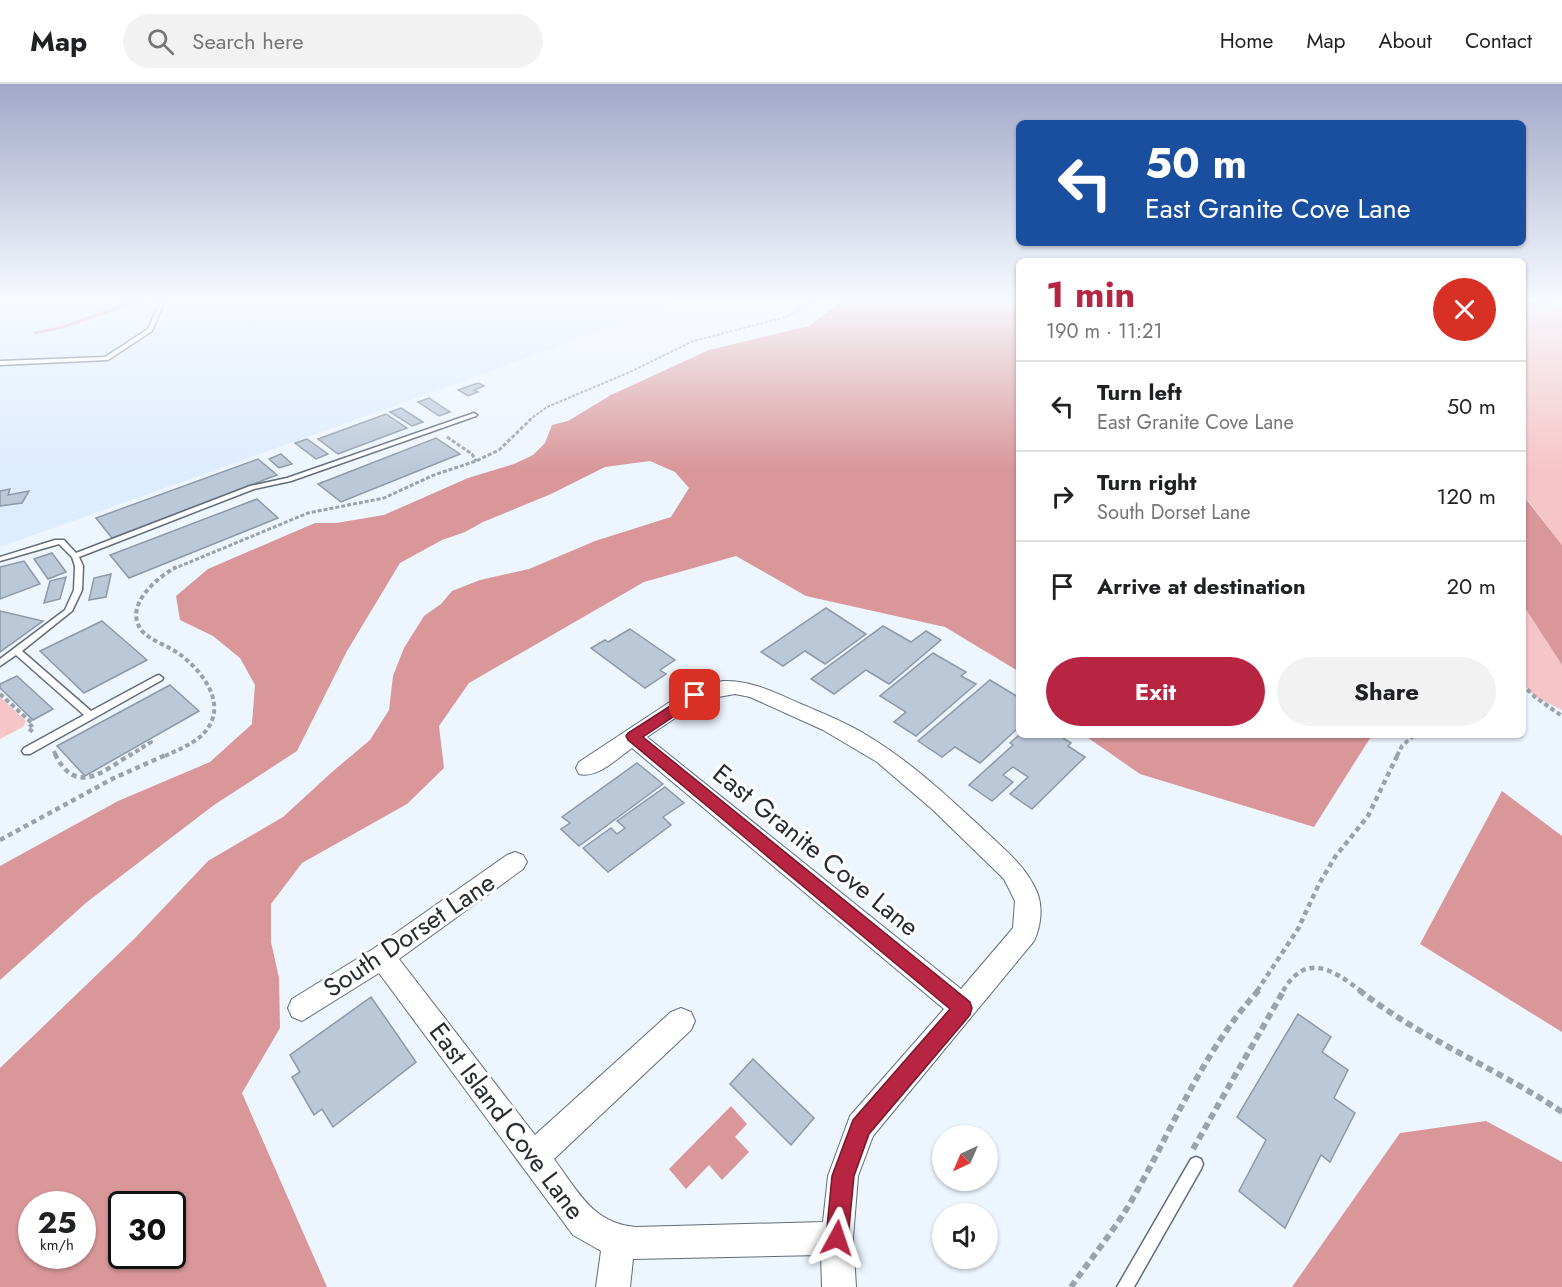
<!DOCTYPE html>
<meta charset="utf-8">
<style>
body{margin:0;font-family:Jost,sans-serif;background:#f2f2f2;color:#202124;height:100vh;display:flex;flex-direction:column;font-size:22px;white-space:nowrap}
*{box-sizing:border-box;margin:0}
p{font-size:20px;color:#757577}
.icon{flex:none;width:33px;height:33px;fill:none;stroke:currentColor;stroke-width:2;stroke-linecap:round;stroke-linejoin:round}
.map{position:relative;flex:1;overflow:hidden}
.details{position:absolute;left:1016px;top:174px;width:510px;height:480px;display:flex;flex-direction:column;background:#fff;border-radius:9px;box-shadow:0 2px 4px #0004}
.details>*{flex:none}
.banner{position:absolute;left:1016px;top:36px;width:510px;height:126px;border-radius:9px;box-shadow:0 2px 4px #0004;background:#1a4fa0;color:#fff;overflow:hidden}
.needle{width:39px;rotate:224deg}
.tools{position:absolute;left:932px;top:1041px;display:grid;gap:12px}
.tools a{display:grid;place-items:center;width:66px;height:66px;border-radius:50%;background:#fff;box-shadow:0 2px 4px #0004;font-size:30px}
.speed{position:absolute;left:18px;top:1107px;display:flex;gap:12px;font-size:30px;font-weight:700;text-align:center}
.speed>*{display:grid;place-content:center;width:78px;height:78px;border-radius:50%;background:#fff;box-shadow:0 2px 4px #0004;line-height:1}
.speed small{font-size:15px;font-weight:400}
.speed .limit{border:3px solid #111;border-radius:9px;background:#fff;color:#111}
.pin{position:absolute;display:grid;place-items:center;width:51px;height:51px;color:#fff;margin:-26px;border-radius:12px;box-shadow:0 3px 9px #0006}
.me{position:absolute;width:66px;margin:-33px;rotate:5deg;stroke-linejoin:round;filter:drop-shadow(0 0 4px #0008)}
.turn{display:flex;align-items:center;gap:21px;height:126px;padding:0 30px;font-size:27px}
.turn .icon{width:78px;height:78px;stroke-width:2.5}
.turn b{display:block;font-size:42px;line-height:51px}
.round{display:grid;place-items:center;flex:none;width:63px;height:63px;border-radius:32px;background:#f2f2f2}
.summary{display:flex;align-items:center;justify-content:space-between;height:102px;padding:0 30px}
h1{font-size:36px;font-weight:700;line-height:45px;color:#b72542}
.primary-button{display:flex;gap:12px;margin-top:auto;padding:12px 30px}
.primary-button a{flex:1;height:69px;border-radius:36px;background:#b72542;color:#fff;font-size:24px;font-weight:700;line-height:69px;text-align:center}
.primary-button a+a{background:#f2f2f2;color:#202124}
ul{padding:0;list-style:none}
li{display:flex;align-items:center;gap:18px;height:90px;padding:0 30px;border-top:2px solid #e0e0e0}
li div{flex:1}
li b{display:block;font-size:22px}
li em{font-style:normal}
header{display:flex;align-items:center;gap:36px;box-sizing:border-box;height:84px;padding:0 30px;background:#fff;border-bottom:2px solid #e0e0e0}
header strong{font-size:28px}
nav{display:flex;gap:33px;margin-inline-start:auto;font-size:21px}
.search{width:420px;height:54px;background:#f2f2f2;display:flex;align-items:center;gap:15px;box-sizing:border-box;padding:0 21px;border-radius:33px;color:#757577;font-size:22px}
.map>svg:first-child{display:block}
</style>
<header>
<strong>Map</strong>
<div class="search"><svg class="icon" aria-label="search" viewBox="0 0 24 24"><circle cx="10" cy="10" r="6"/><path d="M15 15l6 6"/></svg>Search here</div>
<nav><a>Home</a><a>Map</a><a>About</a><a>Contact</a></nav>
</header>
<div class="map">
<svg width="1562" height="1203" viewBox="0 0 1562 1203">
<rect width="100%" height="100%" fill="#edf5fe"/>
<path fill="#deecff" d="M 0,218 L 675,218 L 450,302 L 0,463 Z"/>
<g fill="#f6c5c7">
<path d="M 1523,218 L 1549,218 L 1562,224 L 1562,461 L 1523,410 Z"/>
<path d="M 1523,521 L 1562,581 L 1562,626 L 1535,613 L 1523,600 Z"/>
<path d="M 0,613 L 26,637 L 23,643 L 0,655 Z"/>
</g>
<g fill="#d9979a" fill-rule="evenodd">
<path d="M 126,218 L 146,218 C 108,226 73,245 35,250 L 33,248 L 62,242 Z"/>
<path d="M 841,218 L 1007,218 L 1018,224 L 1018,587 L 945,543 L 806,512 L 736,472 L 644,498 L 469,599 L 439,642 L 444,684 L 407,720 L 302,779 L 271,820 L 271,858 L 279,894 L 280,944 L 242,1009 L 327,1203 L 0,1203 L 0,984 L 135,854 L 208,777 L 283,733 L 332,688 L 370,656 L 389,626 L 393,592 L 404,564 L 424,532 L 441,520 L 452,507 L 480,496 L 529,485 L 595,457 L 671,433 L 689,404 L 675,388 L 650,377 L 605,383 L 551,410 L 483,438 L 465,448 L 442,456 L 400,479 L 347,567 L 297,667 L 214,721 L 87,818 L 0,896 L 0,782 L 118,717 L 210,678 L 252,640 L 255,601 L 240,574 L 213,552 L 180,536 L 176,512 L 208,485 L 315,439 L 336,439 L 384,431 L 468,394 L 514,380 L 533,371 L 545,359 L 552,341 L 568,337 L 611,311 L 709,266 L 809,242 ZM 82,1120 L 82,1172 L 32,1172 L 32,1120 ZM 172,1120 L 172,1172 L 122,1172 L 122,1120 Z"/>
<path d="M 1522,410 L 1562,461 L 1562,581 L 1523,521 Z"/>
<path d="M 1084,651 L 1372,651 L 1314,743 L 1140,690 Z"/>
<path d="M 1502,707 L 1562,752 L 1562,948 L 1420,860 Z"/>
<path d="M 731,1022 L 747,1040 L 735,1053 L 749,1068 L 722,1096 L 709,1081 L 686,1105 L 669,1085 Z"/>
<path d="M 1486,1037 L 1562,1078 L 1562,1203 L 1292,1203 L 1400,1049 Z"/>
</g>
<g fill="#bbc8d8" stroke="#8d99a8" stroke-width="1.5">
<path d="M 478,299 L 484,302 L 474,306 L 478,308 L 468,312 L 458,306 Z"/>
<path d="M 429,314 L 450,328 L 439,332 L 418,318 Z"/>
<path d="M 401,324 L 423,338 L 412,342 L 390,328 Z"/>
<path d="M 386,330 L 407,344 L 338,370 L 318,355 Z"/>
<path d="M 436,354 L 460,370 L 341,418 L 318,400 Z"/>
<path d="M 307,355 L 328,370 L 316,375 L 295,359 Z"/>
<path d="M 281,370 L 292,380 L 279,384 L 269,375 Z"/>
<path d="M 258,375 L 277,391 L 112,454 L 96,434 Z"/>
<path d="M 10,405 L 8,411 L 29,407 L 22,419 L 0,422 L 0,407 Z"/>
<path d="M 257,415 L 278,434 L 129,494 L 110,471 Z"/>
<path d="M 52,469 L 66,488 L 48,495 L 34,475 Z"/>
<path d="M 24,477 L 40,500 L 0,515 L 0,483 Z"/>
<path d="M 111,490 L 106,513 L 89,516 L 94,494 Z"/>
<path d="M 66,493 L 60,515 L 44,519 L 50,497 Z"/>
<path d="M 826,524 L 866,550 L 825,580 L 805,567 L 783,582 L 761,568 Z"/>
<path d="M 0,527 L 43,537 L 0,568 Z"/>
<path d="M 102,537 L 147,576 L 84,609 L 40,567 Z"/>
<path d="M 883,542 L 911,558 L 926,547 L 941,556 L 889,600 L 866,586 L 834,610 L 811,595 Z"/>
<path d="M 630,545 L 675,576 L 660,586 L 666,590 L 645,604 L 591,564 L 605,556 L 608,558 Z"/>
<path d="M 933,569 L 966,588 L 961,592 L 976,600 L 916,652 L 894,638 L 906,628 L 880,612 Z"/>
<path d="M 17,592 L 53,625 L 33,636 L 0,604 L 0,600 Z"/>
<path d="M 990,596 L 1018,613 L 1018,644 L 980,679 L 955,663 L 942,673 L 918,657 Z"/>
<path d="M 170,601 L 199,627 L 85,692 L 57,662 Z"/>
<path d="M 1019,651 L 1058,651 L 1071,659 L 1068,662 L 1085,673 L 1032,725 L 1010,710 L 1028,693 L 1013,683 L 1003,691 L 1013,698 L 992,717 L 969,701 L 1013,661 L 1010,659 Z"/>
<path d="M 637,679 L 663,700 L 579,762 L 561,745 L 570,739 L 562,733 Z"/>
<path d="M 665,703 L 684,719 L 663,733 L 671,741 L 608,788 L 583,764 L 611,744 L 617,750 L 625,744 L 617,737 Z"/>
<path d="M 371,913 L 416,978 L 333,1043 L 322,1025 L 314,1031 L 292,993 L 300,988 L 290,971 Z"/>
<path d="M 1298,930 L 1331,953 L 1322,968 L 1348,986 L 1334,1014 L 1355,1029 L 1330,1078 L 1321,1071 L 1285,1144 L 1239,1107 L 1266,1056 L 1237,1033 Z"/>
<path d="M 753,975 L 814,1034 L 791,1061 L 730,1000 Z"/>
</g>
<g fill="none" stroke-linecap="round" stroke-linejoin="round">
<g stroke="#616d7b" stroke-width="3">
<g id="lane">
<path d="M 160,218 L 164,218 L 152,247 L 108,276 L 0,281 L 0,277 L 105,273 L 148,245 Z"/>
<path d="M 474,329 L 477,331 L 476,332 L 291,397 L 254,405 L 79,473 L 83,482 L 82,506 L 72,527 L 22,567 L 91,627 L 156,592 L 159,591 L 163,594 L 162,596 L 30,670 L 24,670 L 22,667 L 24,664 L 84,631 L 16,571 L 0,582 L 0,575 L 65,526 L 74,506 L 75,482 L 72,473 L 59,460 L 0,477 L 0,473 L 55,456 L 64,456 L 76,469 L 250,402 L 287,394 Z"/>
<path d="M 1196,1073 L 1201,1075 L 1203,1080 L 1201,1085 L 1134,1203 L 1117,1203 L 1191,1075 Z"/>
</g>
</g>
<g stroke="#616d7b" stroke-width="2">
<path id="street" d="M 723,597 C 752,596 775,609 801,620 C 822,629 843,637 863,649 C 908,675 946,711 984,746 C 1004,765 1026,782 1037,808 C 1043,823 1041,842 1034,857 L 873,1052 L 858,1092 L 853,1154 L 856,1203 L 822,1203 L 821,1171 L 633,1175 L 630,1203 L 596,1203 L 601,1167 L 573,1151 L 379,889 L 302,937 L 292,933 L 288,924 L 292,915 L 373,865 L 507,771 L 515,768 L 523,771 L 527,778 L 523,785 L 399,875 L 535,1051 L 671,928 L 681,924 L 691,928 L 695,937 L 691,946 L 554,1075 C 578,1107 593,1140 636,1143 L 823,1138 L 828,1092 L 850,1032 L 944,925 L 632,664 C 618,674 597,695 579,690 L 576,684 L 579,678 L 688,606 ZM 735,610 L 750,613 L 823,646 L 877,678 L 933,726 L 1004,795 L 1015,817 L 1013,844 L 961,905 L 647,653 L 702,616 Z"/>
</g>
<path stroke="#9ba2aa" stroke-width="2" stroke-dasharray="3 1.5" stroke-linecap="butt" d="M 529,336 L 547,323 L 630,288 L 693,257 L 787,233 L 812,218"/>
<g stroke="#9ba2aa" stroke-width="3" stroke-dasharray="4 2" stroke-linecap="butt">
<path d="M 447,353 L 472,370 L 476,377"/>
<path d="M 173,485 L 308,429 L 384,414 L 434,391 L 476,377 L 499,366 L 531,335"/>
</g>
<g stroke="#9ba2aa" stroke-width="4" stroke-dasharray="4.5 3" stroke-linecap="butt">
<path d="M 1522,600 L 1535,613 L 1562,632"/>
<path d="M 0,610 L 33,640 L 28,644 L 33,648"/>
<path d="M 54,667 L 56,672"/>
<path d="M 129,672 L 151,658 L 148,656"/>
<path d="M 165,672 C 177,666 191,661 201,652 C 230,625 206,591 182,572 C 170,562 147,556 140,544 C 125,520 158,493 176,483"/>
<path d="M 1397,672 L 1402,662 L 1414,651"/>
</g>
<g stroke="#9ba2aa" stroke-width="4.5" stroke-dasharray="5 4" stroke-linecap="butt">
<path d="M 55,670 C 76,713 104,687 131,670"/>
<path d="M 0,756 L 114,694 L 168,670"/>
<path d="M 1257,907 L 1298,845 L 1319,800 L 1335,773 L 1368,732 L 1398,670"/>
<path d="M 1283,907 C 1306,868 1332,885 1361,907"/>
</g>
<g stroke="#9ba2aa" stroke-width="6" stroke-dasharray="7 4.5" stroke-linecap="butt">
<path d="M 1359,906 C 1423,956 1495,983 1562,1028"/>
<path d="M 1193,1065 L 1284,906"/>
<path d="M 1071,1203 C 1090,1176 1112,1149 1129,1121 C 1171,1049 1202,967 1259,906"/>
</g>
<use href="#lane" fill="#fff" fill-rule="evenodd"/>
<use href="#street" fill="#fff" fill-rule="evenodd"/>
</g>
<linearGradient id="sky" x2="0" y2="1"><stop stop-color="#a2a8c9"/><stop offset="0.56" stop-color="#f7faff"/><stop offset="1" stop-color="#f7faff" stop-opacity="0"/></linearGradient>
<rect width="1562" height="386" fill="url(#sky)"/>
<path fill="#b72542" stroke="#77182b" stroke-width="1.5" d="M 695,606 L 702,611 L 700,615 L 643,653 L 970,918 L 972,924 L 970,931 L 869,1050 L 854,1092 L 848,1154 L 845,1162 L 837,1165 L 829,1162 L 826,1154 L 832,1092 L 853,1036 L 950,925 L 628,656 L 626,652 L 628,649 Z"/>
<g text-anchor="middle" stroke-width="6" stroke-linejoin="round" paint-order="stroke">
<g font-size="26" fill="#272c32" stroke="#fff">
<text transform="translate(816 766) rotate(39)" y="9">East Granite Cove Lane</text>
<text transform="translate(409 851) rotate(-34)" y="9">South Dorset Lane</text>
<text transform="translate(507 1037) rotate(53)" y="9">East Island Cove Lane</text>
</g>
</g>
</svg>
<div class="tools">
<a><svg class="needle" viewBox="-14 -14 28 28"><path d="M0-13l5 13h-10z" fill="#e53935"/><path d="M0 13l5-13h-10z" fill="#757577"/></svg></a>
<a><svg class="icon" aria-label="sound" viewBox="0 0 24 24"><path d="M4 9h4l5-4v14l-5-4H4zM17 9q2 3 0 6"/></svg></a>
</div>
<div class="speed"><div>25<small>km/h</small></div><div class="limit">30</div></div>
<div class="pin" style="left:695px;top:611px;background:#d93025"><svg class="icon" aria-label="arrive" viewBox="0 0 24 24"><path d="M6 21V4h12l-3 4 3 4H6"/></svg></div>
<svg class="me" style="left:837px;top:1154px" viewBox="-20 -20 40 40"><path d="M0-17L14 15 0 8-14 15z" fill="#b72542" stroke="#fff" stroke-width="4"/></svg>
<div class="banner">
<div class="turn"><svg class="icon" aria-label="left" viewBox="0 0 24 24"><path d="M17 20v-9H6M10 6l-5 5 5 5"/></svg><div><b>50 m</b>East Granite Cove Lane</div></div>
</div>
<section class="details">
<div class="summary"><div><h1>1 min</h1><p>190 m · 11:21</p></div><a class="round" style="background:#d93025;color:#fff"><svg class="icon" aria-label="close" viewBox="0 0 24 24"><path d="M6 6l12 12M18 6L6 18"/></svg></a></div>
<ul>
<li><svg class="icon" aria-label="left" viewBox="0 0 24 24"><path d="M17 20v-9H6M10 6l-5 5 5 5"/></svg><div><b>Turn left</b><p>East Granite Cove Lane</p></div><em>50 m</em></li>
<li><svg class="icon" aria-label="right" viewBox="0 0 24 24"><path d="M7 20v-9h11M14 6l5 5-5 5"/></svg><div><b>Turn right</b><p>South Dorset Lane</p></div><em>120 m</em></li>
<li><svg class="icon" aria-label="arrive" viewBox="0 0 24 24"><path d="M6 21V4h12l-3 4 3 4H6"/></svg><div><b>Arrive at destination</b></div><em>20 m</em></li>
</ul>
<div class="primary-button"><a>Exit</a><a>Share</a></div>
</section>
</div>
